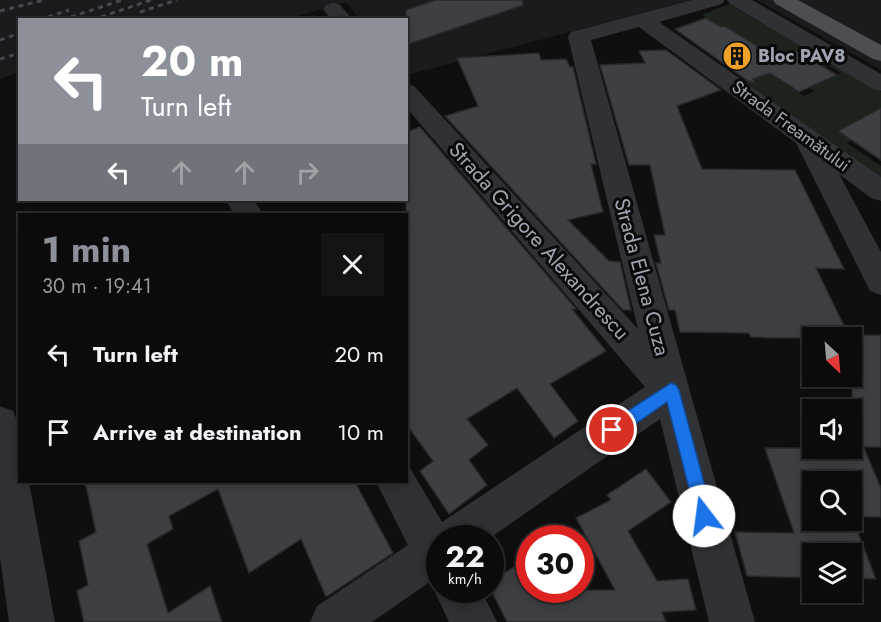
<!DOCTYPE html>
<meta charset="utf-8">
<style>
body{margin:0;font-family:Jost,sans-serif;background:#141415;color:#f1f3f6;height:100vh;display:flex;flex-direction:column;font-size:22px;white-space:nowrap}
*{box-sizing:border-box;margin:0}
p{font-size:20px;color:#9a9b9d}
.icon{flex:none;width:33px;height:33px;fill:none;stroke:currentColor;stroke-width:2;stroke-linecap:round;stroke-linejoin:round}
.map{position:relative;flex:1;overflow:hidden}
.panel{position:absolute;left:18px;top:213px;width:390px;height:270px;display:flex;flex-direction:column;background:#0b0b0c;border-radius:0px;box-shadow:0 3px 15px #0003,0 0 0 2px #2b2b2d}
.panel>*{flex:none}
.top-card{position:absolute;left:18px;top:18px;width:390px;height:183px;border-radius:0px;box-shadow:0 3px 15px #0003,0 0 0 2px #2b2b2d;background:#8c9099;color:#fff;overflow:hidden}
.needle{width:39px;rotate:154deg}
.fabs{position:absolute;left:802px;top:327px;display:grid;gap:12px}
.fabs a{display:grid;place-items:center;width:60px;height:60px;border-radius:0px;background:#0b0b0c;box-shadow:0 3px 15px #0003,0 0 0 2px #2b2b2d;font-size:30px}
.speed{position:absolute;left:426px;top:525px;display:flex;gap:12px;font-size:30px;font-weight:700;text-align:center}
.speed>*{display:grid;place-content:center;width:78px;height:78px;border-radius:50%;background:#0b0b0c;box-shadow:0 3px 15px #0003,0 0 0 2px #2b2b2d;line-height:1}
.speed small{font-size:15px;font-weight:400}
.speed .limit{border:9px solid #d22;background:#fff;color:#111}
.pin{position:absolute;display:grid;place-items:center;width:51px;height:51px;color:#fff;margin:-26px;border:3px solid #fff;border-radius:50%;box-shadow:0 2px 6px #0007}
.me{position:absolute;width:66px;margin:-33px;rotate:345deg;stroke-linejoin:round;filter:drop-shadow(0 0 4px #0008)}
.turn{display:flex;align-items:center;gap:21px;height:126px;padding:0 24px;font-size:27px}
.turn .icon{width:78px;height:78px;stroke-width:2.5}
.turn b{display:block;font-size:42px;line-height:51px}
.lanes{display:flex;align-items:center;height:57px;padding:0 24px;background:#0003;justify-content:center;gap:30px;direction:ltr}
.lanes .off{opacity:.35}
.round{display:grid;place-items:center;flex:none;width:63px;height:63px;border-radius:0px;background:#141415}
.head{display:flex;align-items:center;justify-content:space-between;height:102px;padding:0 24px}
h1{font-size:36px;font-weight:700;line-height:45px;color:#8c9099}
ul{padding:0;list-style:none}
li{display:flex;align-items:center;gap:18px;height:78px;padding:0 24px}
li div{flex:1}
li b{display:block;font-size:22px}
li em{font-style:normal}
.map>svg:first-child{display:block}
</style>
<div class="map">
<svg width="881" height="622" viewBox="0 0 881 622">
<rect width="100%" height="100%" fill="#0f0f10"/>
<g fill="#1b1b1d">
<path d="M 0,0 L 691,0 L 407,75 L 406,20 L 360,19 L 346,2 L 287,19 L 20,20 L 19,72 L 0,79 Z"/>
<path d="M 757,0 L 881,0 L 881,70 Z"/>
</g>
<path fill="#1b231c" d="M 729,4 L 881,92 L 881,122 L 869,115 L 838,131 L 851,140 L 847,143 L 881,166 L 881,178 L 743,80 L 764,70 L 804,96 L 814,91 L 809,88 L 841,73 L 829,66 L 825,68 L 797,51 L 788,54 L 778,64 L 762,49 L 726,26 L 721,27 L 702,15 Z"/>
<g fill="#3e3f43" stroke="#29292c" stroke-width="1.5" fill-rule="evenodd">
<path d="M 436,0 L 522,0 L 523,5 L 406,45 L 406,10 Z"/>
<path d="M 706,18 L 721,27 L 725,26 L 778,59 L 797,51 L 837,75 L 799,92 L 770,73 L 753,79 L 755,83 L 748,81 L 675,29 Z"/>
<path d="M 666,50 L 721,90 L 677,106 L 702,169 L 795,170 L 844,269 L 816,268 L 850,338 L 775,338 L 751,337 L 749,333 L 680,332 L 675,310 L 669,310 L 656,263 L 661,263 L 654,235 L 665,235 L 650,165 L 629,165 L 600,65 L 645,63 L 639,51 Z"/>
<path d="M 539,53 L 541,60 L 566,59 L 570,67 L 573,67 L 596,164 L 591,164 L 603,212 L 568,220 L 609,261 L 620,262 L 631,310 L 623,310 L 445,116 L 478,106 L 457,58 Z"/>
<path d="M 881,108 L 881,160 L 838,131 Z"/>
<path d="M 420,127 L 576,309 L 572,309 L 606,351 L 550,384 L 578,421 L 554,438 L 517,388 L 467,419 L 488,445 L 469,460 L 487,485 L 449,514 L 420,471 L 433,461 L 406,424 L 406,132 Z"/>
<path d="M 852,335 L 881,335 L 881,447 L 856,447 L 852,439 L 852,410 L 838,410 L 833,398 L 852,398 Z"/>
<path d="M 765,448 L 864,448 L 881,488 L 881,517 L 852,517 L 876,579 L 852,578 L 852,554 L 813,554 L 813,578 L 747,576 L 735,532 L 794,533 ZM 813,482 L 852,482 L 852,520 L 813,520 Z"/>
<path d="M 646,469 L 671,502 L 628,531 L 657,581 L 688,579 L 696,610 L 662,612 L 666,622 L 507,622 L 490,588 L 490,582 L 514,567 L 526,590 L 615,590 L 576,518 L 611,500 L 607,495 Z"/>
<path d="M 85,482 L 355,482 L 393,553 L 326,597 L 301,539 L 249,573 L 218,489 L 169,516 L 173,529 L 147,544 L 168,613 L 210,586 L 222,622 L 84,622 L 77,591 L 88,585 L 79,541 L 96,532 Z"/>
</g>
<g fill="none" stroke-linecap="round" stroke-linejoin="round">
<g fill="#303135" fill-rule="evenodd">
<path d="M 692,0 L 725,0 L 722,4 L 659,22 L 881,177 L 881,201 L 871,198 L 839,174 L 881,252 L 881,295 L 870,291 L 796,143 L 639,27 L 591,40 L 755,622 L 709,622 L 660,419 L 490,538 L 440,538 L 440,590 L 481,590 L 497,622 L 449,622 L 434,590 L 438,581 L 434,579 L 372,622 L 310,622 L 317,606 L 408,545 L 376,482 L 406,482 L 406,466 L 410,468 L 442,522 L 645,387 L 406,107 L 406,84 L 414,86 L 638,329 L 568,37 L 571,32 Z"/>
<path d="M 727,0 L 752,0 L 881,74 L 881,91 L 873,89 L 730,4 Z"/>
<path d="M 333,3 L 340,5 L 353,20 L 331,20 L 323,9 L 326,5 Z"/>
<path d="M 226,200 L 254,200 L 263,214 L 234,214 Z"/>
<path d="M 0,406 L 13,411 L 20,428 L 20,482 L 29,482 L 55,622 L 9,622 L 0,557 Z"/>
</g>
<path fill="#4c4e54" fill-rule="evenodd" d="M 773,0 L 798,0 L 881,45 L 881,61 L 873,59 L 776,4 Z"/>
<g stroke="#47494e" stroke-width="3" stroke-dasharray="5 4.5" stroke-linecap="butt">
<path d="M 0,11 L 44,0"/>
<path d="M 140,12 L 177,0"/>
<path d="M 39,20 L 69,10"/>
<path d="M 62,20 L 122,0"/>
<path d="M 92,20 L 151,0"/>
<path d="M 0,40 L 20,33"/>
<path d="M 0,59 L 20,53"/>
</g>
</g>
<path fill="#1a73e8" stroke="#114b97" stroke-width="1.5" d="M 671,383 L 676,385 L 679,390 L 713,516 L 710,523 L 704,525 L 698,523 L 696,516 L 667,402 L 618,436 L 612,438 L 606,436 L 604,430 L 606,425 Z"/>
<defs>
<g id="building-disc" transform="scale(1.5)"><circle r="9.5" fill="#efa028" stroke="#0a0a0b"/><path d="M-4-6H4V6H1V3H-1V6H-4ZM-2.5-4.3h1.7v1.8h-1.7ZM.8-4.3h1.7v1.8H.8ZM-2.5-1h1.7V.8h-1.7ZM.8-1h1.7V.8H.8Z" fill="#111"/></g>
</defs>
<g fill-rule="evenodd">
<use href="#building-disc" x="737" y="56"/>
</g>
<g text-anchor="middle" stroke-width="6" stroke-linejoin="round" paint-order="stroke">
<g font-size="18" font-weight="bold" fill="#a0a6b1" stroke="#0a0a0b" text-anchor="start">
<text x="758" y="62">Bloc PAV8</text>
</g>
<g font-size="18" fill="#a0a6b1" stroke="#0a0a0b">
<text transform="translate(791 126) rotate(36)" y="6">Strada Freamătului</text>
</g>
<g font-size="21" fill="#a0a6b1" stroke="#0a0a0b">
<text transform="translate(539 241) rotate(48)" y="7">Strada Grigore Alexandrescu</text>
<text transform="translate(642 277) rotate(75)" y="7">Strada Elena Cuza</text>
</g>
</g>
</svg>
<div class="fabs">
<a><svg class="needle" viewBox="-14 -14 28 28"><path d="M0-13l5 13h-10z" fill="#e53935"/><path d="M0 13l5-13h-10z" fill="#9a9b9d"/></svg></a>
<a><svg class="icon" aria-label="sound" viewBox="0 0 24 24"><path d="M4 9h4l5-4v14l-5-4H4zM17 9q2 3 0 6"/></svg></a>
<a><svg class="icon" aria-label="search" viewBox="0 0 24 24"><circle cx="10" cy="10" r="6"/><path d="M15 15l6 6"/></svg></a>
<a><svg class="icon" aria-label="layers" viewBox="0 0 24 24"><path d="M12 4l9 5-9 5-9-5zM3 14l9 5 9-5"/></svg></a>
</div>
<div class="speed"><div>22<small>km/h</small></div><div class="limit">30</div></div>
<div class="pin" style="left:612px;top:430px;background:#d93025"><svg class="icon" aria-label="arrive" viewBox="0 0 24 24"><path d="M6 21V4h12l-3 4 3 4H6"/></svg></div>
<svg class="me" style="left:704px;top:516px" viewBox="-20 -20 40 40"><circle r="19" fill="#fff"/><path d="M0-13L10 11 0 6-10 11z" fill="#1a73e8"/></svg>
<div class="top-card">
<div class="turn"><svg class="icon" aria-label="left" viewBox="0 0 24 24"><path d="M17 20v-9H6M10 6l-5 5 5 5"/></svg><div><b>20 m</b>Turn left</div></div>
<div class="lanes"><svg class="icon" aria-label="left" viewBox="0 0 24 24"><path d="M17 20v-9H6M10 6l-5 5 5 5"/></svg><svg class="icon off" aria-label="ahead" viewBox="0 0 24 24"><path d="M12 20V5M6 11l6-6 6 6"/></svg><svg class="icon off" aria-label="ahead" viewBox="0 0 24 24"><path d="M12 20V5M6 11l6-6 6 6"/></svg><svg class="icon off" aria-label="right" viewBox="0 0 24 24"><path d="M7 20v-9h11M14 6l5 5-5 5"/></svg></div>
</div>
<section class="panel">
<div class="head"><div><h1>1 min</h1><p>30 m · 19:41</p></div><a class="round"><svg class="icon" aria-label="close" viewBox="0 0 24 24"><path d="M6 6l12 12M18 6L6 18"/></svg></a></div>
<ul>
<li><svg class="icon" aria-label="left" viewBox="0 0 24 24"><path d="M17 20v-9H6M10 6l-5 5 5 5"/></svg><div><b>Turn left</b></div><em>20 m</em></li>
<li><svg class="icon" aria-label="arrive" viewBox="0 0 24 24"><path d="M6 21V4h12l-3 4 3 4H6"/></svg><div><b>Arrive at destination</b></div><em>10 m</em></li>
</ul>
</section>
</div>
